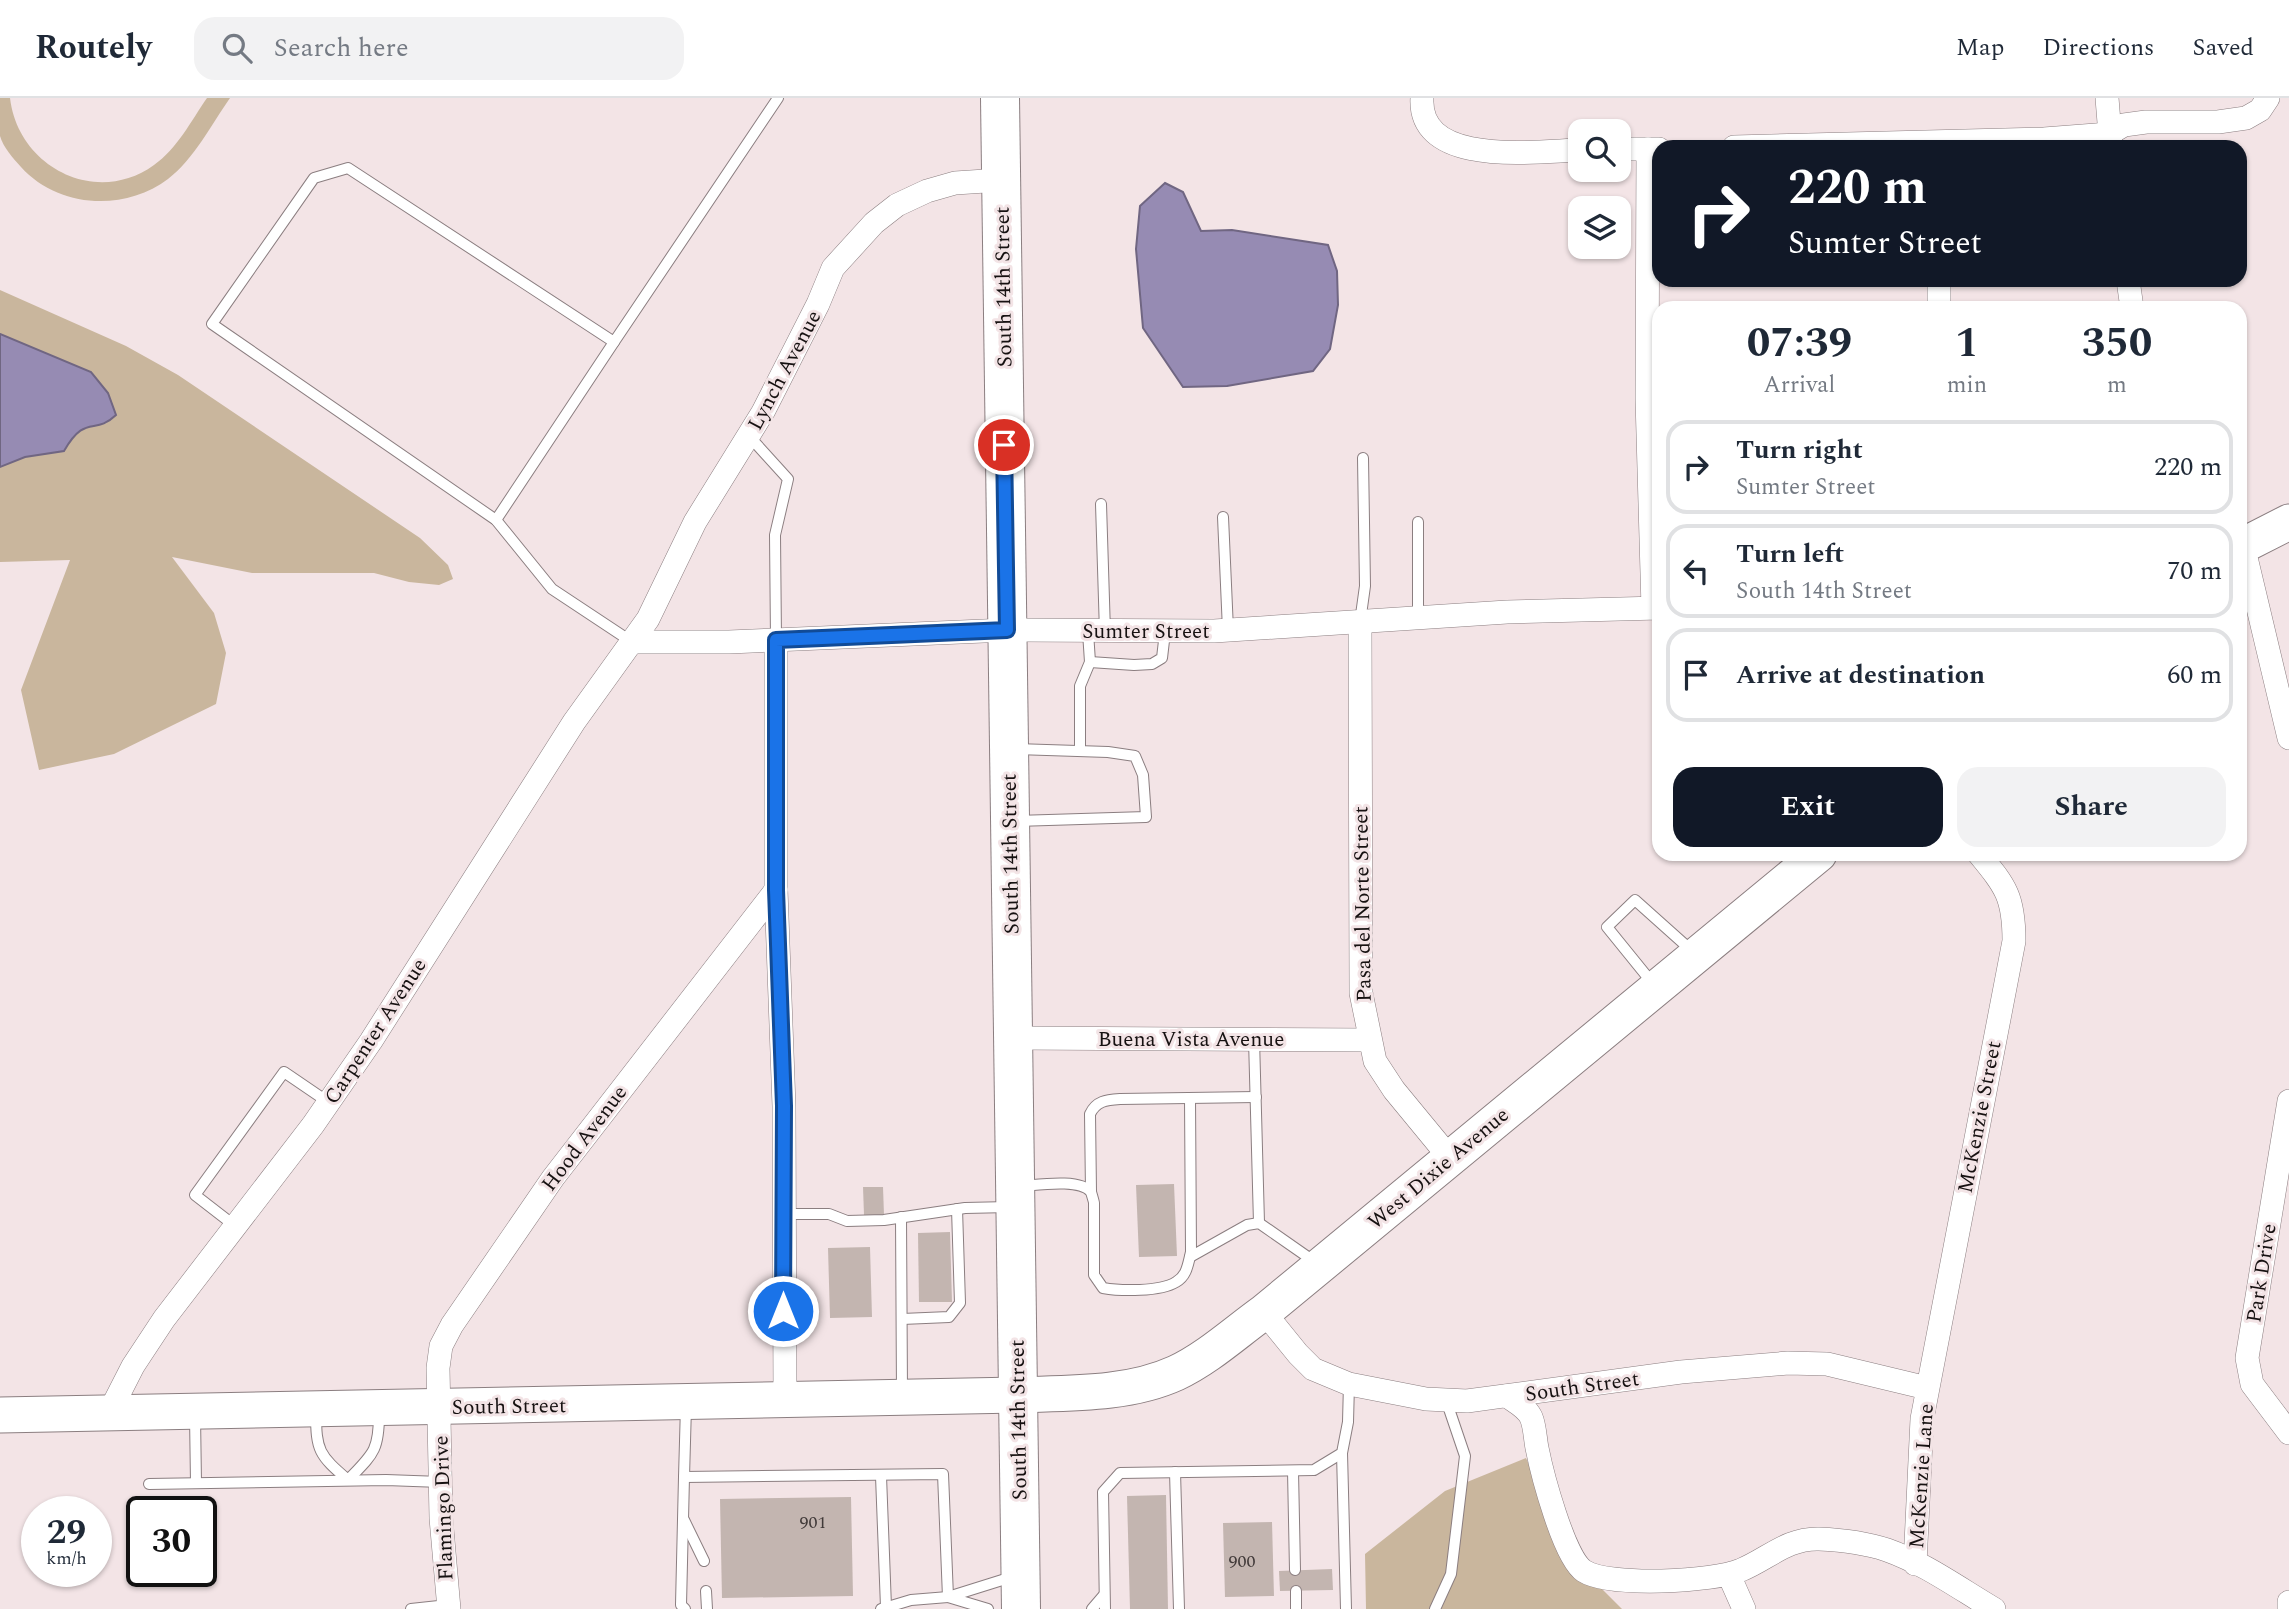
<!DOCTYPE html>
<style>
body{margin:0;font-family:Spectral,serif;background:#f2f2f3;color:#1f2937;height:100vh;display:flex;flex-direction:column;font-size:26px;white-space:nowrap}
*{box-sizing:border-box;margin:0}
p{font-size:23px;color:#747a83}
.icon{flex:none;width:38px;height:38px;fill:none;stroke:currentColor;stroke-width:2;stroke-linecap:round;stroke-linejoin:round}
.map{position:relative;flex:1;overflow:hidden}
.details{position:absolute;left:1652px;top:203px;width:595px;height:560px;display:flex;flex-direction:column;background:#fff;border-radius:21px;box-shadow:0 2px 5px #0004}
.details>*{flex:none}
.guide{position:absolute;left:1652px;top:42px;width:595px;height:147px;border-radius:21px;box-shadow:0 2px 5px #0004;background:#111827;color:#fff;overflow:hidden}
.tools{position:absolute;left:1568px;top:21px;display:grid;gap:14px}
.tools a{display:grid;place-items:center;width:63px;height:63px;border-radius:14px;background:#fff;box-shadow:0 2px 5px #0004;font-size:35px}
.speed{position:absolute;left:21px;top:1398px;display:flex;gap:14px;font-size:35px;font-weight:700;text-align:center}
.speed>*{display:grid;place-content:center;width:91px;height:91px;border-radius:50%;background:#fff;box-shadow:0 2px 5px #0004;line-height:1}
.speed small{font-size:18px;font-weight:400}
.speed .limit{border:4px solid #111;border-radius:10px;background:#fff;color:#111}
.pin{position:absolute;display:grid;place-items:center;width:60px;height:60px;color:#fff;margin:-30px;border:4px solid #fff;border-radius:50%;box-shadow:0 2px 7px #0007}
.me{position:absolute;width:77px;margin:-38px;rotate:0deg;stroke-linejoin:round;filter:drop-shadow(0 0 5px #0008)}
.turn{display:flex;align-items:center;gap:24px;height:147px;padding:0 21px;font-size:32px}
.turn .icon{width:91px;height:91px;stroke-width:2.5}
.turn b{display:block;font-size:49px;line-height:60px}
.eta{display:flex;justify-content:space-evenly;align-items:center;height:119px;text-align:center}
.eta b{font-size:42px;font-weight:700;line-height:49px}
.action{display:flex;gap:14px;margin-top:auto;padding:14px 21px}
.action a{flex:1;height:80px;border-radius:21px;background:#111827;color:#fff;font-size:28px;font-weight:700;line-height:80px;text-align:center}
.action a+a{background:#f2f2f3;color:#1f2937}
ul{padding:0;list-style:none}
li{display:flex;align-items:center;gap:21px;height:94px;margin:0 14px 10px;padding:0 7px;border:4px solid #e0e1e3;border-radius:21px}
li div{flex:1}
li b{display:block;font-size:26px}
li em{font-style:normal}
header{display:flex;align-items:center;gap:42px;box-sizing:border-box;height:98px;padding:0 35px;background:#fff;border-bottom:2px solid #e0e1e3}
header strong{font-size:33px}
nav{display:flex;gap:38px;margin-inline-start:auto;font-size:24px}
.search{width:490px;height:63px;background:#f2f2f3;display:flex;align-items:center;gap:18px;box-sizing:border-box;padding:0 24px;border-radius:21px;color:#747a83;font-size:26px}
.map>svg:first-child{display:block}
</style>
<header>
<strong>Routely</strong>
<div class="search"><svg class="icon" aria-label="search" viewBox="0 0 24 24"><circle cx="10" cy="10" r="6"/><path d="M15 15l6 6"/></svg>Search here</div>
<nav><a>Map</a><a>Directions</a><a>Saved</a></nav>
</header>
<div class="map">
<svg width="2289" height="1511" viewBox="0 0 2289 1511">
<rect width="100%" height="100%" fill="#f3e4e6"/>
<g fill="#c9b69d">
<path d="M 0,0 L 10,0 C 18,69 96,109 154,67 C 177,51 191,23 207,0 L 230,0 C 211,27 194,61 168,81 C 124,114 58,110 21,69 C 13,60 3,49 0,38 C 0,26 0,12 0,0 Z"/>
<path d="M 0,192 L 126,248 L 178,277 L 420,440 L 448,467 L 453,481 L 439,487 L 409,484 L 374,475 L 252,475 L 172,459 L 214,515 L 226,555 L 216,606 L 114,656 L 39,672 L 21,592 L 70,462 L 0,464 L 0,369 L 25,359 L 64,353 C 76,332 84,328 107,325 L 56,262 L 0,236 Z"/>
<path d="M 1526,1360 L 1559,1434 L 1600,1489 L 1622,1511 L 1366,1511 L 1365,1456 L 1445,1393 Z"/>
</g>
<g fill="#968bb3" stroke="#706682" stroke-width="2">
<path d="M 1165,85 L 1183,94 L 1201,133 L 1232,132 L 1328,147 L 1337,173 L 1338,207 L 1330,251 L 1313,273 L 1227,288 L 1183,289 L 1143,230 L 1136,151 L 1140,108 Z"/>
<path d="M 0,236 L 91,274 L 108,295 L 116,317 C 94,338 86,315 64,353 L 25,359 L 0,369 Z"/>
</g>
<g fill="#c3b5b0">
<path d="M 1174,1086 L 1177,1158 L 1139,1159 L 1136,1087 Z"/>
<path d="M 863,1089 L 883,1089 L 884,1117 L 864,1117 Z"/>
<path d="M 950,1134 L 952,1204 L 919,1204 L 918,1135 Z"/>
<path d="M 870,1149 L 872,1219 L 830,1220 L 828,1150 Z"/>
<path d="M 1166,1397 L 1168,1511 L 1130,1511 L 1127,1398 Z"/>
<path d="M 851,1399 L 853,1498 L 722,1500 L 720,1401 Z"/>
<path d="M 1272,1424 L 1274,1498 L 1225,1499 L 1223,1425 Z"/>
<path d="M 1332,1471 L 1333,1492 L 1280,1493 L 1279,1473 Z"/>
</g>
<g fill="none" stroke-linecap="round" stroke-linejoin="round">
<g stroke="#8b7e80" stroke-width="12">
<g id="lane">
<path d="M 749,338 L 788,381 L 775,437 L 776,542"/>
<path d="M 1101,406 L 1105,534"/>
<path d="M 1223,419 L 1228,532"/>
<path d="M 496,422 L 614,244"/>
<path d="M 1418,520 L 1418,424"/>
<path d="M 1360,524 L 1365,488 L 1363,360"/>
<path d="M 632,544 L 552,491 L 496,422 L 212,226 L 314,80 L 348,70 L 614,244 L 778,0"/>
<path d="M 1090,564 L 1134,567 L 1152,566 L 1162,560 L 1165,534"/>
<path d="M 1015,651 L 1108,654 L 1135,658 L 1143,677 L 1146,719 L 1016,723"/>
<path d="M 1080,653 L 1080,588 L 1090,564 L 1088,534"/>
<path d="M 1654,887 L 1607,829 L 1635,802 L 1692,853"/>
<path d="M 1254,941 L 1259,1125"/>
<path d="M 1021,1088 C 1037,1087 1080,1080 1091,1094 C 1091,1094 1094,1104 1094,1105 L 1094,1177 L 1103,1190 C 1120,1193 1160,1194 1176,1184 C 1187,1178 1188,1166 1191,1154 L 1190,1000"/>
<path d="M 1091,1094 L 1090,1016 C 1096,1003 1106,1002 1120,1001 L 1256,999"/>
<path d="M 783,1116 L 829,1116 L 847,1123 L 884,1122 L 965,1110 L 1009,1109"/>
<path d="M 901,1119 L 902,1294"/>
<path d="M 235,1128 L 195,1097 L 284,974 L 328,1004"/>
<path d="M 1190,1159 L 1247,1127 L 1259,1125 L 1315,1164"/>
<path d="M 902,1221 L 949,1219 L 960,1205 L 957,1111"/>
<path d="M 686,1308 L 684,1379 L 943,1376 L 948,1499"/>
<path d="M 316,1314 C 316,1353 319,1357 348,1382 C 373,1356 379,1353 379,1316"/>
<path d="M 195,1318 L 196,1385"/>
<path d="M 1342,1355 L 1346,1511"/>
<path d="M 1293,1373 L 1295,1472"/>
<path d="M 1175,1374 L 1179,1511"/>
<path d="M 881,1378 L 886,1509"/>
<path d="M 684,1379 L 681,1507 L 685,1511"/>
<path d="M 149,1386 L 386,1382 L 441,1384"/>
<path d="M 684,1422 L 704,1463"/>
<path d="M 706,1493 L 707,1511"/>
<path d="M 1296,1493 L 1296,1511"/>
<path d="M 948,1499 L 988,1511"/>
<path d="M 411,1511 L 448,1507"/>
<path d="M 881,1511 L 911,1502 L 948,1499 L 1015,1478"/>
<path d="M 1092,1511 L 1104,1497"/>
<path d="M 1105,1511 L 1103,1394 L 1120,1375 L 1314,1372 L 1342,1355 L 1348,1324 L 1349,1286"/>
<path d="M 1435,1511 L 1451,1476 L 1465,1358 L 1446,1302"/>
</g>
</g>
<g stroke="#8b7e80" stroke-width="24">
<g id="street">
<path d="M 1422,0 C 1418,70 1537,53 1580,52"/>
<path d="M 2107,0 L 2111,49"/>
<path d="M 1734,49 L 2044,41 L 2109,36 L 2124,27 L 2146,24 L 2218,24 L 2246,20 L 2260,12 L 2268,0"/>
<path d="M 1619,51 L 1659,51"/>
<path d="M 1648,51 L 1647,301 L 1653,510"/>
<path d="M 1939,182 L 1939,210"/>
<path d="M 2128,182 L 2132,210"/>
<path d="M 2243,447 L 2289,640"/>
<path d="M 1360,524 L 1361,895 L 1375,963 L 1394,992 L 1450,1060"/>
<path d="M 776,542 L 776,792 L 784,1008 L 785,1303"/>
<path d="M 632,544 L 729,544 L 1007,532 L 1214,533 L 1507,514 L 1659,510"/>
<path d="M 1013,940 L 1369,942"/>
<path d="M 2289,1003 L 2247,1260 L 2252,1286 L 2289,1335"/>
<path d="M 1264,1214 L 1298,1256 L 1313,1271 L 1349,1286 L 1426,1301 L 1467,1303 L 1681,1274 L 1788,1265 L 1827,1266 L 1927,1290"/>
<path d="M 1507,1298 C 1515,1304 1526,1309 1531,1319 C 1535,1328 1535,1340 1537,1350 C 1542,1375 1564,1460 1584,1473 C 1609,1489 1714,1484 1741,1472 C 1768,1461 1787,1440 1819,1441 C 1841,1442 1866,1445 1887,1452 C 1924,1465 1960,1491 1994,1511"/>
<path d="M 109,1315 L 133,1268 L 164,1221 L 313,1027 L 371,943 L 574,624 L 648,521 L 695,424 L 763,314 L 818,206 L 833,170 L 874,125 L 897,107 L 927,93 L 955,85 L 1001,82"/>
<path d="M 1915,1466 L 1922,1321 L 2014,843 C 2014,799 2006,789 1979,756"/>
<path d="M 1729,1477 L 1744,1511"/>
<path d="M 449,1511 L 441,1420 L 438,1270 L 441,1248 L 452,1227 L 553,1080 L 776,792"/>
<path d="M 2289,1511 L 2289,1504"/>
</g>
</g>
<g stroke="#8b7e80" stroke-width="37">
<g id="primary">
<path d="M 2240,449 L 2289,424"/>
<path d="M 0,1317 L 1017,1297 C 1069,1295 1128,1297 1176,1275 C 1208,1260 1236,1234 1264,1214 L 1819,756"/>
</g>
</g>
<g stroke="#8b7e80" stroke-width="40">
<path id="highway" d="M 1000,0 L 1021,1511"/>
</g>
<use href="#lane" stroke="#fff" stroke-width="10"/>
<use href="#street" stroke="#fff" stroke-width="23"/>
<use href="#primary" stroke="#fff" stroke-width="35"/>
<use href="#highway" stroke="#fff" stroke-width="38"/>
</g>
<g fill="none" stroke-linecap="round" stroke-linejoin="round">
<g stroke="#114b97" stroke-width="18">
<path id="route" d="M 783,1213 L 784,1008 L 776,792 L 776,542 L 1007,532 L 1004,347"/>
</g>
<use href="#route" stroke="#1a73e8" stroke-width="12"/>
</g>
<g text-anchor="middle" stroke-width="6" stroke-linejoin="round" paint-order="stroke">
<g font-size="18" fill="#413a39">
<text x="813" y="1430">901</text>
<text x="1242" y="1469">900</text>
</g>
<g font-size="21" fill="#161111" stroke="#f3e4e6">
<text transform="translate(1003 189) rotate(-91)" y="7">South 14th Street</text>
<text transform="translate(784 272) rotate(-62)" y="7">Lynch Avenue</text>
<text x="1146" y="540">Sumter Street</text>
<text transform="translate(1010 756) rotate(-91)" y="7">South 14th Street</text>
<text transform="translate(1362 806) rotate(-91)" y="7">Pasa del Norte Street</text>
<text transform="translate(375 933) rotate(-57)" y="7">Carpenter Avenue</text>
<text x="1191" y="948">Buena Vista Avenue</text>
<text transform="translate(1979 1019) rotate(-79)" y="7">McKenzie Street</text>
<text transform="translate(584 1040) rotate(-53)" y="7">Hood Avenue</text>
<text transform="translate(1438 1070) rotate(-40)" y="7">West Dixie Avenue</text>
<text transform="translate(2261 1175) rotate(-81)" y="7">Park Drive</text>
<text transform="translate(1582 1288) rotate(-8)" y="7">South Street</text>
<text transform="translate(509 1308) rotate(-1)" y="7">South Street</text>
<text transform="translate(1018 1322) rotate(-91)" y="7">South 14th Street</text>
<text transform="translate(1921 1378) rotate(-86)" y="7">McKenzie Lane</text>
<text transform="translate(443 1410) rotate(-92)" y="7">Flamingo Drive</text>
</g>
</g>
</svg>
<div class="tools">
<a><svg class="icon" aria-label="search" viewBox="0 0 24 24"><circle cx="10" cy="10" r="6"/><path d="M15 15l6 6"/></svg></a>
<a><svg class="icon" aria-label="layers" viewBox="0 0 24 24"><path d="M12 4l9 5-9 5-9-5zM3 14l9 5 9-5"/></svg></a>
</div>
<div class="speed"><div>29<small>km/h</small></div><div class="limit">30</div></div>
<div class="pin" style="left:1004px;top:347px;background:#d93025"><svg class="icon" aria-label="arrive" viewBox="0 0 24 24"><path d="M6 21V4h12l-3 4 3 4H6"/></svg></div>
<svg class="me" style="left:783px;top:1213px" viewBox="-20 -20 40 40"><circle r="17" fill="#1a73e8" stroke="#fff" stroke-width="3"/><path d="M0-11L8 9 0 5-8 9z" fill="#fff"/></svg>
<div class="guide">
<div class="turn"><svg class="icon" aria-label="right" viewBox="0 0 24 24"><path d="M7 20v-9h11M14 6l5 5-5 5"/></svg><div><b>220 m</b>Sumter Street</div></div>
</div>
<section class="details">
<div class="eta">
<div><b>07:39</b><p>Arrival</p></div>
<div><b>1</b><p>min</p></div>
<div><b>350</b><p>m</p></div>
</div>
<ul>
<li><svg class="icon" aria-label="right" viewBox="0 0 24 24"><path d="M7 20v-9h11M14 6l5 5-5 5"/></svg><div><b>Turn right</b><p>Sumter Street</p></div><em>220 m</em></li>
<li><svg class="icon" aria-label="left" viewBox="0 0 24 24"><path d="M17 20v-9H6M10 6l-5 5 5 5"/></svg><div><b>Turn left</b><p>South 14th Street</p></div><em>70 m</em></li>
<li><svg class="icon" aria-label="arrive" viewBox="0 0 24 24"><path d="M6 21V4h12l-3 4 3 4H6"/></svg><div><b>Arrive at destination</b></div><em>60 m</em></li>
</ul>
<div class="action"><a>Exit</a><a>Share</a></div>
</section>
</div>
